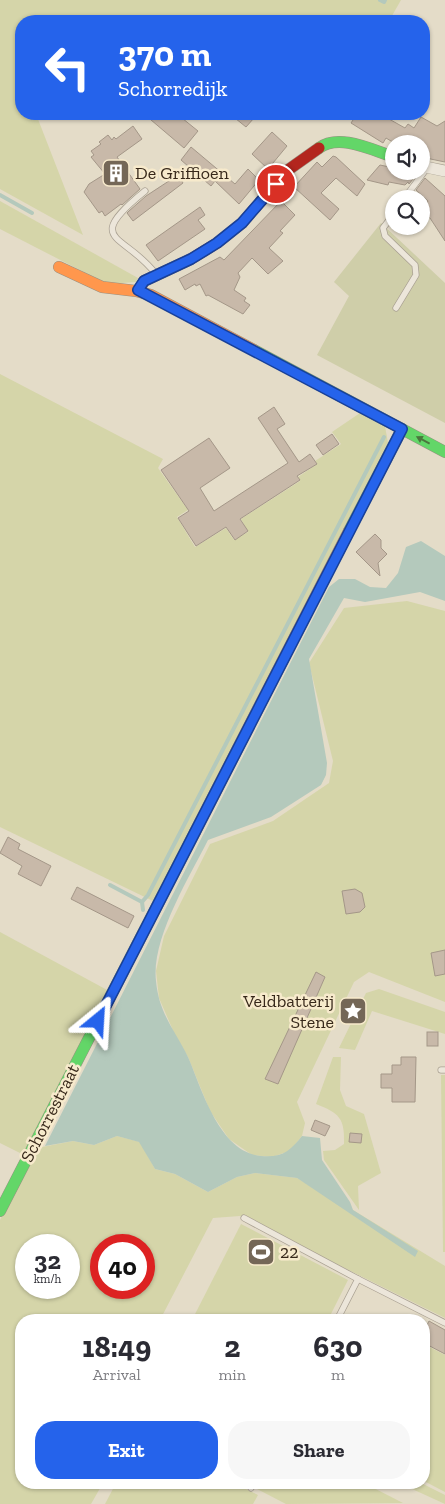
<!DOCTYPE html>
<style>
body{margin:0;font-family:"Zilla Slab",serif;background:#f7f7f7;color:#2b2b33;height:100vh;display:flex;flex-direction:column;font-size:19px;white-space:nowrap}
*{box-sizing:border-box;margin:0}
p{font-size:16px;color:#7c7c81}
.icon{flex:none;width:28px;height:28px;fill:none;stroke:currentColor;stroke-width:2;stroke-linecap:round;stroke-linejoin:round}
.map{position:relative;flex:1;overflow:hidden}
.details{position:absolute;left:15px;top:1314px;width:415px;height:175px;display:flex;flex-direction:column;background:#fff;border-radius:20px;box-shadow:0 1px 4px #0004}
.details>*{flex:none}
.hud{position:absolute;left:15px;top:15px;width:415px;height:105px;border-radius:20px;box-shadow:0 1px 4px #0004;background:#2563eb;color:#fff;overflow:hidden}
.fabs{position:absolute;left:385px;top:135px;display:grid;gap:10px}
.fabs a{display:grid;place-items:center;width:45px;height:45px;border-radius:50%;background:#fff;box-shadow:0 1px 4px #0004;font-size:25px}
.speed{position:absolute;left:15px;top:1234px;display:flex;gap:10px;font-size:25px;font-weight:700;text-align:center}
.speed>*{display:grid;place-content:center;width:65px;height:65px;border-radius:50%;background:#fff;box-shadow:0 1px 4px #0004;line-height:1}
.speed small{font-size:12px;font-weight:400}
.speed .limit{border:8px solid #d22;background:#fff;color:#111}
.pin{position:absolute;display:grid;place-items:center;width:42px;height:42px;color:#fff;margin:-21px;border:2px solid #fff;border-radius:50%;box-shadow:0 1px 5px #0007}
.me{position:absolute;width:55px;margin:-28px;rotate:27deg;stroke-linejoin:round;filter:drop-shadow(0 0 4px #0008)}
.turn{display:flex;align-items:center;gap:18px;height:105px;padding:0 20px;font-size:22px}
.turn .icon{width:65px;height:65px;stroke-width:2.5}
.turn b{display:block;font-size:35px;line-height:42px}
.eta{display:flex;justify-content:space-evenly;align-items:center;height:85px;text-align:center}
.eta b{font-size:30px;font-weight:800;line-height:35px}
.button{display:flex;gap:10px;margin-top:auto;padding:10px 20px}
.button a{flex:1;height:58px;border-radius:20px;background:#2563eb;color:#fff;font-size:20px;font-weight:800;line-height:58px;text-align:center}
.button a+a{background:#f7f7f7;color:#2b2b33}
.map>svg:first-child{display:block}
</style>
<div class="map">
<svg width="445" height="1504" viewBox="0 0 445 1504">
<rect width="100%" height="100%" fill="#e4dcc8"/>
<g fill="#d5d5a9" fill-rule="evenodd">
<path d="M 0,0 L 401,0 L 389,21 L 21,21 L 21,114 L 36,114 L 83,235 L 0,189 Z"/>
<path d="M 0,201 L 138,278 L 136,282 L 107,284 L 0,229 Z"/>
<path d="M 0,374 L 163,459 L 158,468 L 188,510 L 177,517 L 195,547 L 226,528 L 234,540 L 248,532 L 241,519 L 300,481 L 298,477 L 317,464 L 315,461 L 341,444 L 332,432 L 360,413 L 385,426 L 388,443 L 155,902 L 0,827 Z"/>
<path d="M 407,601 L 445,611 L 445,1002 L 369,972 L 354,982 L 297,1102 L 305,1123 L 302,1136 L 290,1151 L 272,1157 L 252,1155 L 229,1139 L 210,1111 L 188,1057 L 175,1035 L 159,998 L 156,971 L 164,936 L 210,844 L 273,821 L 329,783 L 333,761 L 309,663 L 344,608 Z"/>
<path d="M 0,932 L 109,991 L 24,1155 L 0,1143 Z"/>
<path d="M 379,989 L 445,1012 L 445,1034 L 372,1011 L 355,1050 L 339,1048 L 366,993 Z"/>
<path d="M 333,1057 L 341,1057 L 340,1090 L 346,1106 L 364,1114 L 381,1173 L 358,1186 L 359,1210 L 324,1160 L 323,1151 L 335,1150 L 344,1144 C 345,1118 339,1113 316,1104 Z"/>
<path d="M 441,1075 L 445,1075 L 445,1252 L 443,1252 Z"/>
<path d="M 117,1136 L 140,1142 L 155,1169 L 175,1174 L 208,1192 L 237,1177 L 255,1173 L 297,1178 L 353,1210 L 445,1266 L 445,1318 L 240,1216 L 213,1218 L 160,1320 L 21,1320 L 21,1482 L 103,1483 L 91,1504 L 0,1504 L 0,1220 L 37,1148 L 73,1141 L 94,1145 ZM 26,1245 L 69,1245 L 69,1288 L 26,1288 ZM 101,1245 L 144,1245 L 144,1288 L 101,1288 Z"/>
<path d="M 241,1224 L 348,1280 L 328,1320 L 192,1320 Z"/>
<path d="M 424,1344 L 445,1355 L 445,1492 L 424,1481 Z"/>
<path d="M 116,1483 L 234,1483 L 258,1495 L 253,1504 L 105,1504 Z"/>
<path d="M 260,1483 L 364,1483 L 403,1503 L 286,1504 L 257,1489 Z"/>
<path d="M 399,1483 L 421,1483 L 445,1495 L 445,1504 Z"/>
</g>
<path fill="#cfcea9" d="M 381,223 L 445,283 L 445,423 L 317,355 L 349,296 L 334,282 Z"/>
<path fill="#b4c9bc" d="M 421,541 L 445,556 L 445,601 L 420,592 L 365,602 L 344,598 L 309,659 L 327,763 L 326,775 L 321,785 L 271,817 L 208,840 C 189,878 151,939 156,981 C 159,1014 175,1030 188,1057 C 202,1089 219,1152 261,1156 C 282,1158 290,1151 302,1136 L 320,1138 L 322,1160 L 350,1202 L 353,1210 L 418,1251 L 415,1257 L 297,1178 L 255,1173 L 237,1177 L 208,1192 L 175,1174 L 155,1169 L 139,1142 L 117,1136 L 94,1145 L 73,1141 L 45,1146 L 329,587 L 339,579 L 355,579 L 370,587 L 386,588 L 398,573 L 406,547 Z"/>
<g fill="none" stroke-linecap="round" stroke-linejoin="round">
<g stroke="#b4c9bc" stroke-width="4">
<path d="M 380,0 L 384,2 L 385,0"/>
<path d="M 0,195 L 32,213"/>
<path d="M 110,885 L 142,902 L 143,910"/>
<path d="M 142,902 L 148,895 L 384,437"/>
</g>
</g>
<g fill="#c8b9a9" stroke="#a49788">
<path d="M 144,114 L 177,114 L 198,131 L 184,148 Z"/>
<path d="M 230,114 L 249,114 L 254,118 L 246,127 Z"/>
<path d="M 357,114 L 392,114 L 389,119 L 405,128 L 408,124 L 414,128 L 421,117 L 437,126 L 445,121 L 445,162 L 421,157 L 421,144 L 396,144 L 386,138 L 383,143 L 351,123 Z"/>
<path d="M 133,126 L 142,139 L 117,157 L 140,189 L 122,205 L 121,204 L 105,216 L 102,211 L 99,213 L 84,192 L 89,184 L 105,174 L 91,157 L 94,155 L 91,151 L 101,144 L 99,142 L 108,135 L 112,140 L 114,137 L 116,139 Z"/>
<path d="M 272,132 L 287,146 L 268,169 L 252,154 Z"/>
<path d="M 191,147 L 235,184 L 248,169 L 259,180 L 239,204 L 215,181 L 211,186 L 181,160 Z"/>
<path d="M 333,156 L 336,157 L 365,184 L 357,196 L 336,178 L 321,193 L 339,209 L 330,220 L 294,187 L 317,162 L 322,167 Z"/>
<path d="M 380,165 L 394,168 L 394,171 L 417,174 L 409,184 L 408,182 L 405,185 L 389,182 L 388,185 L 367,180 Z"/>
<path d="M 178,175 L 183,183 L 133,221 L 127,213 L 129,211 L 146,196 Z"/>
<path d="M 425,178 L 445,196 L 445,241 L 430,218 L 421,211 L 428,201 L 416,190 Z"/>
<path d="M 281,201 L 295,215 L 280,231 L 283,233 L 269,248 L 283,261 L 268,274 L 252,258 L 238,273 L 240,277 L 234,290 L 246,298 L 244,301 L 250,305 L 243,314 L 208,295 L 206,296 L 200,284 L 196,286 L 195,284 L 185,290 L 179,279 L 220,257 L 224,260 Z"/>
<path d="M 200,207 L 205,215 L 198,220 L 205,229 L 158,261 L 146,245 Z"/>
<path d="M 274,407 L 285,424 L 277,429 L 299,462 L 310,454 L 317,464 L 297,476 L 300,480 L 240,519 L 248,531 L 235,540 L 226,527 L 196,546 L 178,518 L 189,511 L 161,470 L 209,438 L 230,468 L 200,488 L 214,511 L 288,463 L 258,418 Z"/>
<path d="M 332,434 L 339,444 L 323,455 L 316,445 Z"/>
<path d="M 375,534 L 381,540 L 381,548 L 387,554 L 378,563 L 380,576 L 356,552 Z"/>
<path d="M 8,837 L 20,844 L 18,849 L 51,866 L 41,886 L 18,874 L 22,866 L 0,853 Z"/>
<path d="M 77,887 L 134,916 L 128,928 L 71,899 Z"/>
<path d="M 355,889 L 362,893 L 365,907 L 360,912 L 346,914 L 342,891 Z"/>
<path d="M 445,950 L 445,974 L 435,976 L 431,953 Z"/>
<path d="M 316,972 L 325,977 L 278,1084 L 265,1079 Z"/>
<rect x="427" y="1032" width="11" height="14"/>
<path d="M 401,1057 L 416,1057 L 415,1102 L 392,1102 L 392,1088 L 381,1088 L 381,1074 L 392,1074 L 392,1065 L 401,1065 Z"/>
<path d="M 315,1120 L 330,1126 L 325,1136 L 311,1130 Z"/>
<path d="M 350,1133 L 362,1134 L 361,1143 L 349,1142 Z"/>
<path d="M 429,1321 L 445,1330 L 445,1354 L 424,1343 L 424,1331 Z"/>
</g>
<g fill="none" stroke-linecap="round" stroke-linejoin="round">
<g stroke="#a9a092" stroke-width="7">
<g id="lane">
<path d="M 145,191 C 82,242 124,233 155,273"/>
<path d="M 404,199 L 427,168"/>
<path d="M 394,214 L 383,228 L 385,236 L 415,265 L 416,275 L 396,308"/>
<path d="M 441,1070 L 445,1070"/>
<path d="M 244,1218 L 358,1279"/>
<path d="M 337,1320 L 358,1279 L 445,1323"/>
<path d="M 251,1488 L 254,1482"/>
</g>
</g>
<g stroke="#a9a092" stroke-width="12">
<path id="street" d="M 421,166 L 445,171"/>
</g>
<g stroke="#989082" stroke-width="12">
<g id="fast">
<path d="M 319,148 C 339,133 372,150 394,157"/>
<path d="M 254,350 L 445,452"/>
<path d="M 349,531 L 402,429"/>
<path d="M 0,1211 L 195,832"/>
</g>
</g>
<g stroke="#989082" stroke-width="12">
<g id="slow">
<path d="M 59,267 L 102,287 L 136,291 L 151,295 L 254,350"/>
<path d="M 195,832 L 349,531"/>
</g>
</g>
<g stroke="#989082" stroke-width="12">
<path id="jam" d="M 139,290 L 144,281 L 191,259 L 217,243 L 242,223 L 288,170 L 319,148"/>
</g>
<use href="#lane" stroke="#ece6da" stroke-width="5.5"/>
<use href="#street" stroke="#ece6da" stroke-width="11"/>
<use href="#fast" stroke="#63d668" stroke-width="11"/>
<use href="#slow" stroke="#ff974d" stroke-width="11"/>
<use href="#jam" stroke="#b3261e" stroke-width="11"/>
</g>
<defs><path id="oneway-solid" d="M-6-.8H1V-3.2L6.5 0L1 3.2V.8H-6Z" transform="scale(1.25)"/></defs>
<use fill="#4b763d" href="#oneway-solid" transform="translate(423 440) rotate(-152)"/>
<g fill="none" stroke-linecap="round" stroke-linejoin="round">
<g stroke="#184099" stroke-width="12">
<path id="route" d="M 98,1021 L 402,429 L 138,290 L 144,281 L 191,259 L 217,243 L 242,223 L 276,184"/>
</g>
<use href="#route" stroke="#2563eb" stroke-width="9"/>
</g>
<defs>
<g id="building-square" transform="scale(1.4375)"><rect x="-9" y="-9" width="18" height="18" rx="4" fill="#746757" stroke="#f7eacc"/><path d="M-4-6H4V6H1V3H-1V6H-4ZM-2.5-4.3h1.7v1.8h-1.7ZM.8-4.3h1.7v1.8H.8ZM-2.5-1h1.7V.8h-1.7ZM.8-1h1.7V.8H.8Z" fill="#fff"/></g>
<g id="sight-square" transform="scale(1.4375)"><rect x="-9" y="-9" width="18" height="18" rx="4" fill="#746757" stroke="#f7eacc"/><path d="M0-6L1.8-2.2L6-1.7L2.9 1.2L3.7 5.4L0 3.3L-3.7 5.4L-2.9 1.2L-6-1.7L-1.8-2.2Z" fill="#fff"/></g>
<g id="stadium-square" transform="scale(1.4375)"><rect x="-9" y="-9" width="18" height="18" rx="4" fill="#746757" stroke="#f7eacc"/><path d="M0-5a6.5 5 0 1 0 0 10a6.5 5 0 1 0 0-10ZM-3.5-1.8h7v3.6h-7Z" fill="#fff"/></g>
</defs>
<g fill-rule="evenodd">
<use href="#building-square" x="116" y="173"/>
<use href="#sight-square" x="353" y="1011"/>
<use href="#stadium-square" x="261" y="1252"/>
</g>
<g text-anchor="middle" stroke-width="5" stroke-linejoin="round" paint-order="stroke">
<g font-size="18" fill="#37281a" stroke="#f7eacc" text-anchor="start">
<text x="135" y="179">De Griffioen</text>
<text x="334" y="1007" text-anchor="end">Veldbatterij<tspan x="334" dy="21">Stene</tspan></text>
<text x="280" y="1258">22</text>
</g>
<g font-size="18" fill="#37281a" stroke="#f7eacc">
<text transform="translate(50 1113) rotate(-63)" y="6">Schorrestraat</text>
</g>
</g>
</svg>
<div class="fabs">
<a><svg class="icon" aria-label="sound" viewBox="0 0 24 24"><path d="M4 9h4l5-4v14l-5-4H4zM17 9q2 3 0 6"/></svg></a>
<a><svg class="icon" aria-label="search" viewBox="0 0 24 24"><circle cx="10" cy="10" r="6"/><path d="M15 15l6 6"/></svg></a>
</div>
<div class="speed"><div>32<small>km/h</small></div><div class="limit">40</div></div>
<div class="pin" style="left:276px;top:184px;background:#d93025"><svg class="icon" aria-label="arrive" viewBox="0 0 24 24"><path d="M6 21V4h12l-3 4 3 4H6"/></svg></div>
<svg class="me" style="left:98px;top:1021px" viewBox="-20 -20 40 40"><path d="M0-17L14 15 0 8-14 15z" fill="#2563eb" stroke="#fff" stroke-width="4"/></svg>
<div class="hud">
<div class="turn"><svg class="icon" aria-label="left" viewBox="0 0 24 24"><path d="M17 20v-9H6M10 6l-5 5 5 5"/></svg><div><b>370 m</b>Schorredijk</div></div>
</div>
<section class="details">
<div class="eta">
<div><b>18:49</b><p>Arrival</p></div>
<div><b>2</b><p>min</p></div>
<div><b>630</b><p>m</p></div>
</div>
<div class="button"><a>Exit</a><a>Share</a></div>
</section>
</div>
